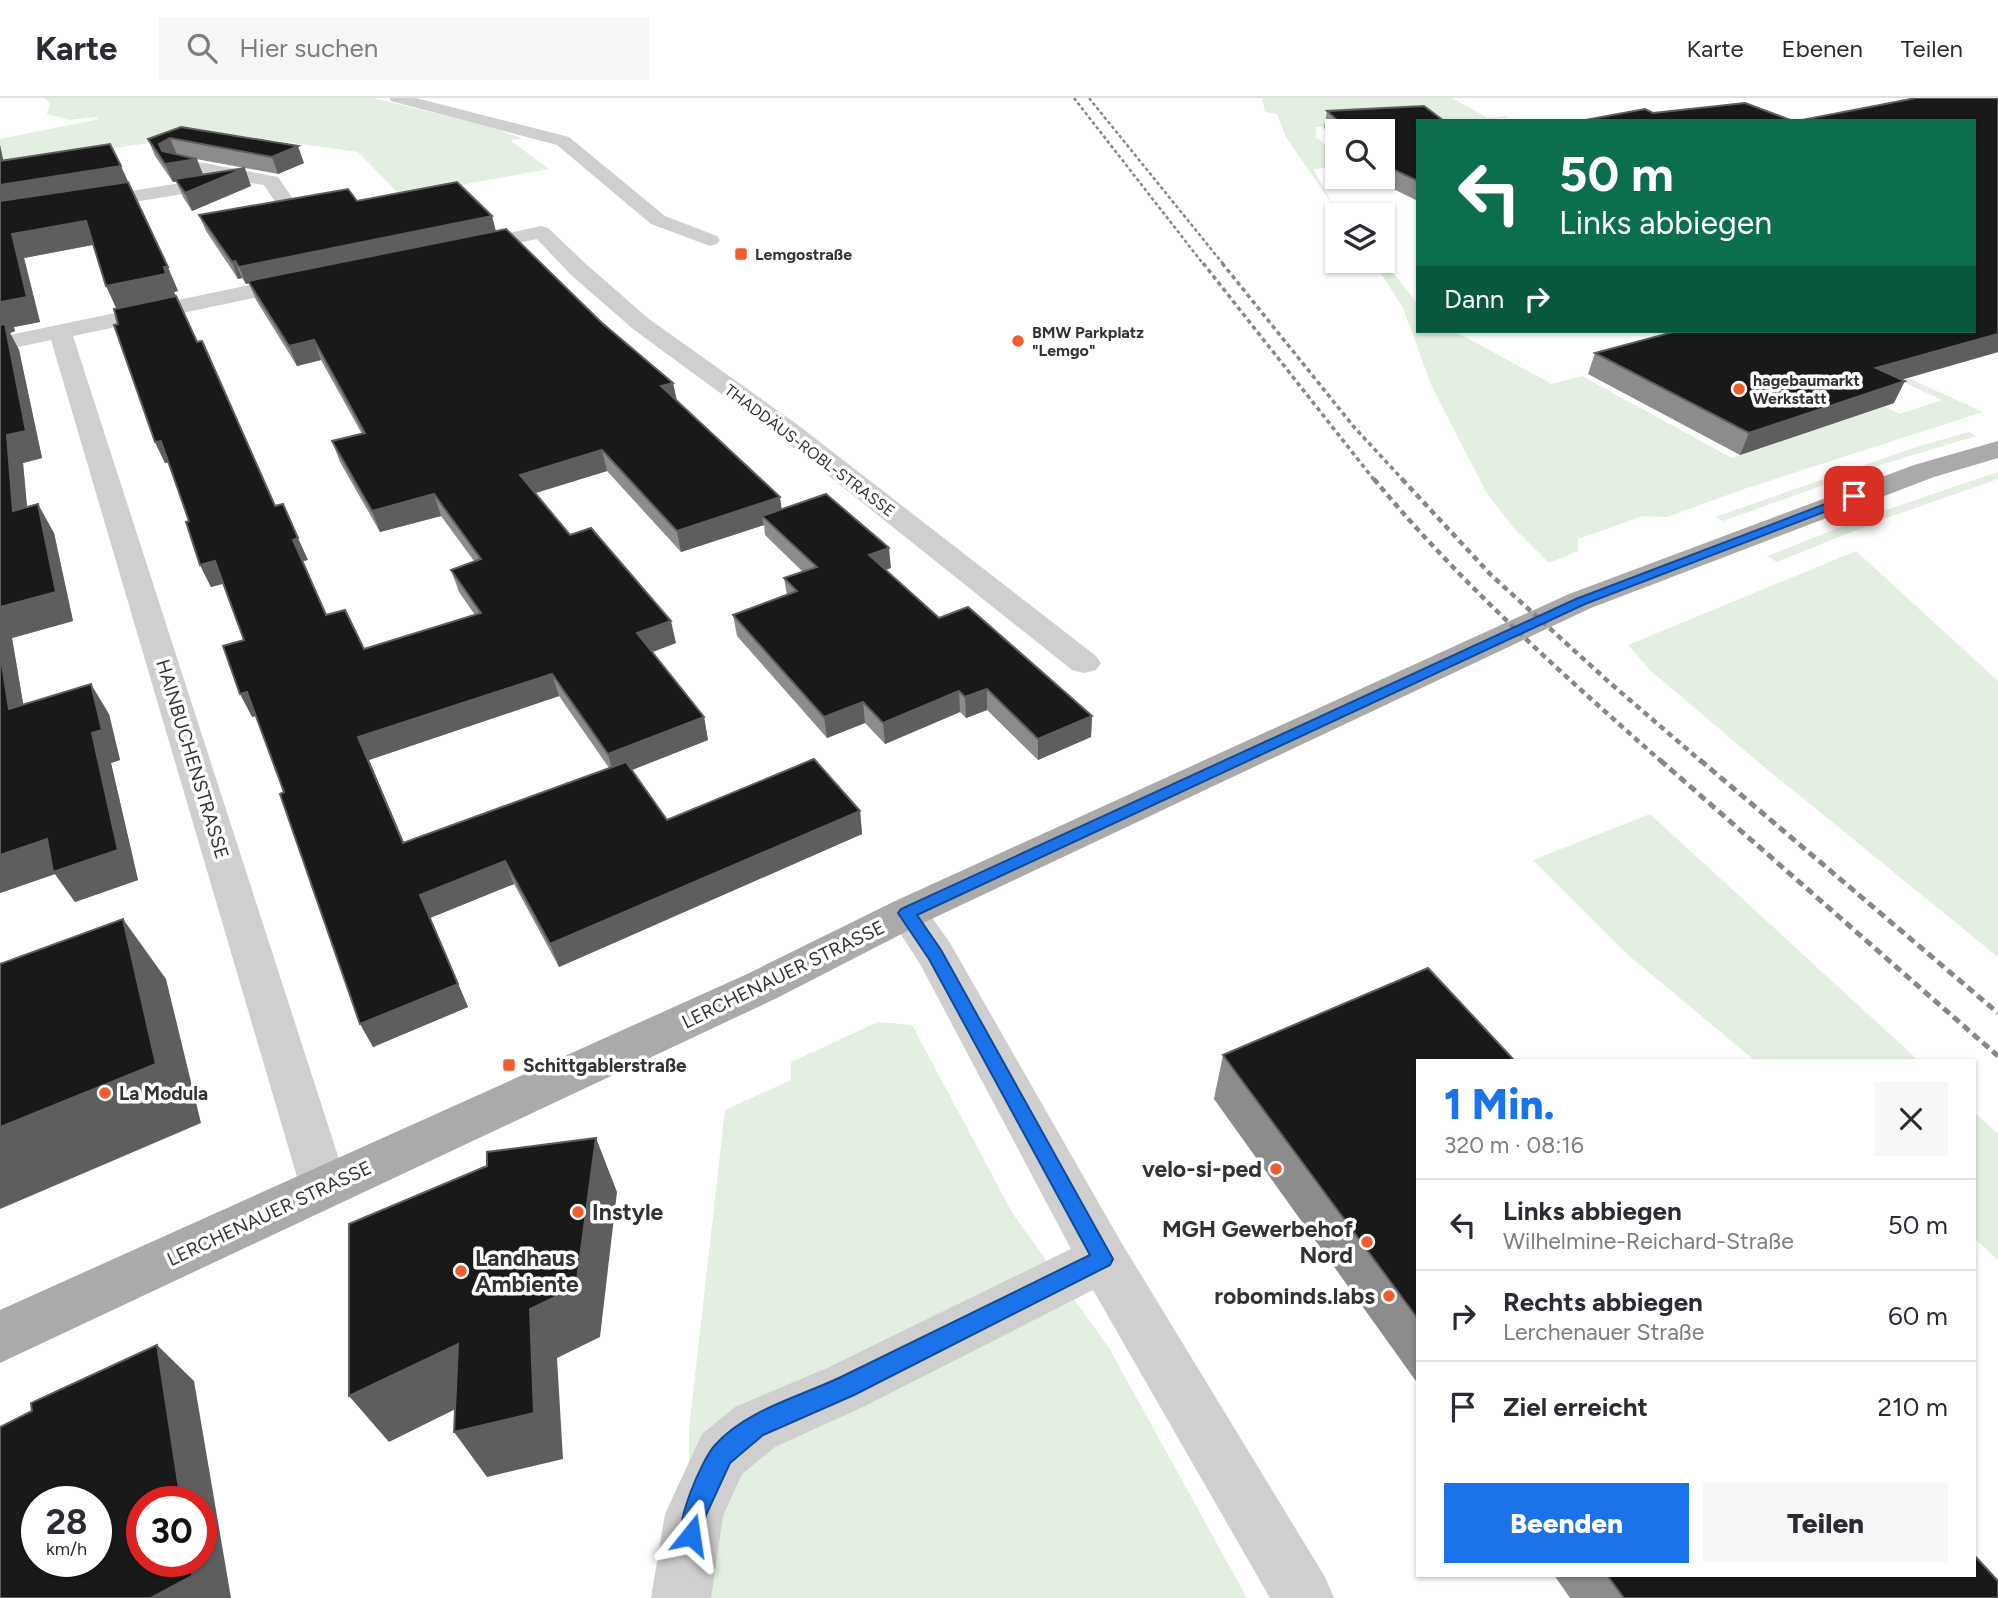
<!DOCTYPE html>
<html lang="de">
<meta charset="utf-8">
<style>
body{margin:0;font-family:Figtree,sans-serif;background:#f7f7f7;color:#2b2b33;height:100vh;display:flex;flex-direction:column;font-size:26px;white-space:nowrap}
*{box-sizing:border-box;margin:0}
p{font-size:23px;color:#7c7c81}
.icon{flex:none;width:38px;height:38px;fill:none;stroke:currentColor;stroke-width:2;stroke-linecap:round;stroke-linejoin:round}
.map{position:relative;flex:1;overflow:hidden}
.side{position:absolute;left:1416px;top:961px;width:560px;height:518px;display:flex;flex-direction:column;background:#fff;border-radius:0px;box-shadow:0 2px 5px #0004}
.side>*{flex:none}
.top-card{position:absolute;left:1416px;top:21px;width:560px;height:214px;border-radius:0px;box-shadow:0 2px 5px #0004;background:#0b6e4f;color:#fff;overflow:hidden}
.fabs{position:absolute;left:1325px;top:21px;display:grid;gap:14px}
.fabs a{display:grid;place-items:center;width:70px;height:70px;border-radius:0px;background:#fff;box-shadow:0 2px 5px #0004;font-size:35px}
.speed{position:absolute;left:21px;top:1388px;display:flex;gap:14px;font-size:35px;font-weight:700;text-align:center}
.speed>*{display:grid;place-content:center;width:91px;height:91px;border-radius:50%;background:#fff;box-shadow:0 2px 5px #0004;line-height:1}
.speed small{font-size:18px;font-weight:400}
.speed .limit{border:10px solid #d22;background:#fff;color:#111}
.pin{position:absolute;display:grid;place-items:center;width:60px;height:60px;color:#fff;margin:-30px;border-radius:14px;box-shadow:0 4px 10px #0006}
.me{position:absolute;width:77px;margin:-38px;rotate:15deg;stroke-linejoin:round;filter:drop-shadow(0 0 5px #0008)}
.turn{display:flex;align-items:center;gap:24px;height:147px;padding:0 28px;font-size:32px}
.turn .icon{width:91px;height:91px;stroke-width:2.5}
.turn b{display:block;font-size:49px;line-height:60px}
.then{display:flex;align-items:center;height:66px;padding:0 28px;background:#0003;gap:14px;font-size:26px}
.round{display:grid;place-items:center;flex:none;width:74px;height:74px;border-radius:0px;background:#f7f7f7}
.summary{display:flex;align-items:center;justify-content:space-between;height:119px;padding:0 28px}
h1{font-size:42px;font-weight:800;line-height:52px;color:#1a73e8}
.primary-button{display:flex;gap:14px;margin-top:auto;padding:14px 28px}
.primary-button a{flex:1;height:80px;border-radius:0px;background:#1a73e8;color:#fff;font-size:28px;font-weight:800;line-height:80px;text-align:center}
.primary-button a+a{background:#f7f7f7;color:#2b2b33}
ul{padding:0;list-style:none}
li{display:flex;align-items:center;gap:21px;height:91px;padding:0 28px;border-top:2px solid #e1e1e2}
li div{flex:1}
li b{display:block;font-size:26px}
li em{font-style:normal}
header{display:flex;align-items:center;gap:42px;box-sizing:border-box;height:98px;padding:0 35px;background:#fff;border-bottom:2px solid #e1e1e2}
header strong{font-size:33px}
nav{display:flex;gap:38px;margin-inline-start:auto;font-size:24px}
.search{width:490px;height:63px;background:#f7f7f7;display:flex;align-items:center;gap:18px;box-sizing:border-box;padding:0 24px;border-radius:0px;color:#7c7c81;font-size:26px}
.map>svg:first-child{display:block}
</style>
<header>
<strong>Karte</strong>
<div class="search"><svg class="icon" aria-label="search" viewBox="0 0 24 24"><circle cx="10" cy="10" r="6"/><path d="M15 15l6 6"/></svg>Hier suchen</div>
<nav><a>Karte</a><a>Ebenen</a><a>Teilen</a></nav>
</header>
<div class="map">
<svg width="1998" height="1500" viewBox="0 0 1998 1500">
<rect width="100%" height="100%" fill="#fff"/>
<g fill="#e3efe0">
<path d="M 44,0 L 374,0 L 494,30 L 521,40 L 511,43 L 549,71 L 401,98 L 358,54 L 221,35 L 0,66 L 0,41 L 99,21 L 96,19 L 69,22 L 47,16 L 50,5 Z"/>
<path d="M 1262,0 L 1452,0 L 1488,20 L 1505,18 L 1508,20 L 1316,29 L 1316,39 L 1337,56 L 1337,69 L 1313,71 L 1335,110 L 1286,39 L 1277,16 L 1265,14 Z"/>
<path d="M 1383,162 L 1417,205 L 1418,233 L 1454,233 L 1552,286 L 1582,278 L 1732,360 L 1884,308 L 1900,316 L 1942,302 L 1817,244 L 1824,242 L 1983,314 L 1744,391 L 1667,419 L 1643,418 L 1578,441 L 1578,453 L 1549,465 L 1514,430 L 1487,396 L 1432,289 L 1403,210 L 1373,163 Z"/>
<path d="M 1969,334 L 1976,338 L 1874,369 L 1723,423 L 1715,419 L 1919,348 Z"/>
<path d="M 1998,374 L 1998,381 L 1884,421 L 1777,464 L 1767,458 L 1874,416 Z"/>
<path d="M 1856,453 L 1998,583 L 1998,859 L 1757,663 L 1650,572 L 1628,547 Z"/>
<path d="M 1650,716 L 1918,962 L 1754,962 L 1628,857 L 1533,762 Z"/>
<path d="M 878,924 L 912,927 L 1013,1116 L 1109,1250 L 1247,1500 L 689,1500 L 689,1331 L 725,1012 L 791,982 L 791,964 Z"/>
<path d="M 1974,1014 L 1998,1036 L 1998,1162 L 1974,1140 Z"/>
</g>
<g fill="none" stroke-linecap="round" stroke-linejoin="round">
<g fill="#cfcfcf" fill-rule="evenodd">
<path d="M 389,0 L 416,0 L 569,39 L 665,118 L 717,138 L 720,142 L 717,146 L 710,148 L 651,126 L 557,47 L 391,3 Z"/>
<path d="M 177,60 L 278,79 L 293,101 L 290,105 L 276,105 L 264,87 L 250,85 L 0,126 L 0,114 L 218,79 L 171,69 L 168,65 L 171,61 Z"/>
<path d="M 541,128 L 548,130 L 587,167 L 649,221 L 798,327 L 1096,558 L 1101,565 L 1096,572 L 1084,575 L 1072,572 L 780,339 L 633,231 L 571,177 L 537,141 L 465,156 L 458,154 L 455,150 L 458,146 Z"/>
<path d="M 303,176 L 311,178 L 314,183 L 311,188 L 73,238 L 348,1089 L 341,1104 L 324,1111 L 307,1104 L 300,1089 L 51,242 L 0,253 L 0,239 Z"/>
<path d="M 907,800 L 921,804 L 950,845 L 1121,1144 L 1325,1479 L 1334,1500 L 1270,1500 L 1093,1192 L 865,1308 L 775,1349 L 742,1376 L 723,1418 L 711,1500 L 651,1500 L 665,1416 L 702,1336 L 735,1309 L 827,1270 L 1071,1151 L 920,866 L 887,815 L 893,804 Z"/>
</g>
<path fill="#aaa" fill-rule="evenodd" d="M 1998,343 L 1998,360 L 1934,379 L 1591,510 L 921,826 L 775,901 L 0,1265 L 0,1212 L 745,877 L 893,804 L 1569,496 L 1914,367 Z"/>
<g stroke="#878787" stroke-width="2.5" stroke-dasharray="3.5 2.5" stroke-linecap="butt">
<path d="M 1074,0 L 1204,167"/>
<path d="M 1089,0 L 1224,167"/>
</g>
<g stroke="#878787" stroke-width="3.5" stroke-dasharray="4.5 3.5" stroke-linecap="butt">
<path d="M 1203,165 L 1375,383"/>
<path d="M 1222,165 L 1354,329 L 1404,383"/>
</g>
<g stroke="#878787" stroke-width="4.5" stroke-dasharray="6 4.5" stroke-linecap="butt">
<path d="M 1374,381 C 1460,485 1561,575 1662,664"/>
<path d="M 1402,381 L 1491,477 L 1610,585 L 1702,664"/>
</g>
<g stroke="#878787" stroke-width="5" stroke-dasharray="8 5" stroke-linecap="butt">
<path d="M 1660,662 L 1998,958"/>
<path d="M 1700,662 L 1998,915"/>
</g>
</g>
<g fill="#8c8c8c" fill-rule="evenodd">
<path d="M 1998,0 L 1998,254 L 1901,282 L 1894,305 L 1740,357 L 1588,276 L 1595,255 L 1974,233 Z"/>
<path d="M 1327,13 L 1418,23 L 1418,103 L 1383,86 L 1375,79 L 1382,79 L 1382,33 L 1337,33 L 1337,42 L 1324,30 Z"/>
<path d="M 181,29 L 304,65 L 278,76 L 196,61 L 203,77 L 251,88 L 192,113 L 183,99 L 176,83 L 173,84 L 155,58 L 148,41 Z"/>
<path d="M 110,46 L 178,193 L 174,194 L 197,244 L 275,408 L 308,462 L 303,463 L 326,517 L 364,551 L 475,517 L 459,494 L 451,472 L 474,463 L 441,418 L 380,434 L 340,364 L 332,343 L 362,336 L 321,262 L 297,268 L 256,202 L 249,185 L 246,186 L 242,180 L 238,181 L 206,133 L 199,117 L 357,103 L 492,118 L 496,133 L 673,285 L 677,302 L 782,411 L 891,470 L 885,472 L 939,520 L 1092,618 L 1091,639 L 1038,662 L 987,612 L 966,620 L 960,614 L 885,646 L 865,625 L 827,640 L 737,538 L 733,517 L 787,497 L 784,480 L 803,474 L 765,437 L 764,427 L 681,454 L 607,373 L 535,395 L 570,437 L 676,545 L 652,554 L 704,619 L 708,642 L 632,672 L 667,722 L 860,713 L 862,736 L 559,869 L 514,786 L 430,820 L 468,909 L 373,949 L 284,694 L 256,618 L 252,619 L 244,542 L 223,486 L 211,489 L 200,467 L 189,423 L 169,364 L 165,365 L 155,344 L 118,226 L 117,210 L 93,147 L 24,160 L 40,224 L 14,229 L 15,233 L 10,235 L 19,252 L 42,360 L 23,365 L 27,409 L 54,435 L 73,523 L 12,540 L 23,606 L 109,616 L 120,662 L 111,665 L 138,782 L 75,804 L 55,776 L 0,795 L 0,47 L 3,62 ZM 559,598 L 609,670 L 404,745 L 369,662 Z"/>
<path d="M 1223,957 L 1418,962 L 1418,1286 L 1214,1001 Z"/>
<path d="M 1554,1477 L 1974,1477 L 1998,1500 L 1570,1500 Z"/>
</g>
<g fill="#5e5e5e">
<path d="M 170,40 L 177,57 L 166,63 L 159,46 Z"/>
<path d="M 0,47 L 8,85 L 0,69 Z"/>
<path d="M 298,48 L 304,65 L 278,76 L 272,59 Z"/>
<path d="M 197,61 L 204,79 L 173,84 L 165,66 Z"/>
<path d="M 121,68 L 131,90 L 0,111 L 0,87 Z"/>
<path d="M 245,70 L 251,88 L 192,113 L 185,95 Z"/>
<path d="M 492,118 L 496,135 L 246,186 L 239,169 Z"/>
<path d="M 86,123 L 97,146 L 24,160 L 40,224 L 14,229 L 15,233 L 10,235 L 19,252 L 42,360 L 23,365 L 30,441 L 13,413 L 0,238 L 0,209 L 12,136 Z"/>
<path d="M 235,163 L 242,180 L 238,181 L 232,164 Z"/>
<path d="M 168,169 L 178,193 L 174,194 L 177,200 L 117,212 L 106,188 Z"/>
<path d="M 1998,236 L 1998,254 L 1865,292 L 1876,270 Z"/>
<path d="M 314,242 L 321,262 L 297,268 L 289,248 Z"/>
<path d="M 1905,283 L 1894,305 L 1740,357 L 1749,335 Z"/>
<path d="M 673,285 L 677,305 L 661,288 Z"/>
<path d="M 161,343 L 171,364 L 165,365 L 155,344 Z"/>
<path d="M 602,352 L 607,373 L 526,398 L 520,377 Z"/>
<path d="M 434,396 L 441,418 L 380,434 L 372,413 Z"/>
<path d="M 780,399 L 783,420 L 762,418 L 764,427 L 681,454 L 677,433 Z"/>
<path d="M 38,406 L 54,435 L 73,523 L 12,540 L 29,640 L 9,611 L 0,554 L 0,509 Z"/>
<path d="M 298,440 L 308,462 L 303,463 L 293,442 Z"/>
<path d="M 889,450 L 891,470 L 871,477 L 869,457 Z"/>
<path d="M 215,463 L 225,485 L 211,489 L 200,467 Z"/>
<path d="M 671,523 L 676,545 L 642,558 L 637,535 Z"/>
<path d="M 552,576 L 559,598 L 369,662 L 414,768 L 358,639 Z"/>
<path d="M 91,586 L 109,616 L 120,662 L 111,665 L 138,782 L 75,804 L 55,776 L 0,795 L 0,757 L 92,635 Z"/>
<path d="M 987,591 L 987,612 L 966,620 L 965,599 Z"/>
<path d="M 959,593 L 960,614 L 885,646 L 883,625 Z"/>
<path d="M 247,594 L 258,617 L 252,619 L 240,596 Z"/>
<path d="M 863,604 L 865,625 L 827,640 L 824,619 Z"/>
<path d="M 1092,618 L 1091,639 L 1038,662 L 1038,641 Z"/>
<path d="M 704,619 L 708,642 L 614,679 L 608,656 Z"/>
<path d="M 860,713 L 862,736 L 559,869 L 550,846 Z"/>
<path d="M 505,763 L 514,786 L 430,820 L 468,909 L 373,949 L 360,926 L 420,797 Z"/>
<path d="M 123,821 L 166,881 L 201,1025 L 0,1111 L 0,1029 Z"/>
<path d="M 596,1040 L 617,1094 L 600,1239 L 557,1260 L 563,1361 L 487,1379 L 454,1334 L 530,1211 Z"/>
<path d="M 458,1246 L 490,1294 L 389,1344 L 349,1298 Z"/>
<path d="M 157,1247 L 194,1283 L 231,1500 L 151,1500 L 190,1463 L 201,1463 L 201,1404 L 181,1404 Z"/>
</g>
<g fill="#191919" stroke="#5e5e5e" stroke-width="2" fill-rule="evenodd">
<path d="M 1916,0 L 1998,0 L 1998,236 L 1876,270 L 1905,283 L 1749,335 L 1595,255 L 1677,233 L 1974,233 L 1974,23 L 1797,23 Z"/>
<path d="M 1745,5 L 1793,23 L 1580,23 L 1645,11 L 1653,15 Z"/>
<path d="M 1424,8 L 1444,23 L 1418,23 L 1418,83 L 1386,68 L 1382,65 L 1382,33 L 1349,33 L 1327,13 Z"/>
<path d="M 181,29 L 298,48 L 272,59 L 170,40 L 159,46 L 162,53 L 197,61 L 165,66 L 148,41 Z"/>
<path d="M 110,46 L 121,68 L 0,87 L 0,63 Z"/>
<path d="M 245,70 L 185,95 L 175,81 Z"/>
<path d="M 128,84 L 168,169 L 164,169 L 166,176 L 106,188 L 86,123 L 12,136 L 27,199 L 1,204 L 2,208 L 0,209 L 0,103 Z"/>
<path d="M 457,84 L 492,118 L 239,169 L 235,163 L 232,164 L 199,117 L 348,91 L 357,103 Z"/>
<path d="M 506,131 L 602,225 L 673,285 L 661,288 L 780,399 L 677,433 L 602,352 L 520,377 L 570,437 L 591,430 L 671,523 L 637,535 L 704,619 L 608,656 L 552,576 L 358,639 L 403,745 L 626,664 L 667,722 L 814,661 L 860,713 L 550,846 L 505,763 L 420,797 L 458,886 L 360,926 L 280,696 L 284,694 L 247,594 L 240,596 L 223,548 L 244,542 L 215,463 L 200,467 L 186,424 L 189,423 L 161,343 L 155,344 L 114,227 L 118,226 L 114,211 L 176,198 L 197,244 L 202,243 L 275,408 L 283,406 L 298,440 L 293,442 L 326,517 L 345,512 L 364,551 L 481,515 L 451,472 L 481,461 L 434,396 L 372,413 L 332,343 L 365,335 L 314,242 L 289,248 L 248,183 Z"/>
<path d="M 5,226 L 26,333 L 7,337 L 13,413 L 38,406 L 56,494 L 0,509 L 0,227 Z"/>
<path d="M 826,396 L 889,450 L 869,457 L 939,520 L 968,509 L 1092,618 L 1038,641 L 987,591 L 965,599 L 959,593 L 883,625 L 863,604 L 824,619 L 733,517 L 797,493 L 784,480 L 817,469 L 762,418 Z"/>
<path d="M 0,554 L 9,611 L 91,586 L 102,632 L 92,635 L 118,752 L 53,774 L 47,741 L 0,757 Z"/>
<path d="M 123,821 L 156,966 L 0,1029 L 0,866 Z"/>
<path d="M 1428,870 L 1514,962 L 1418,962 L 1418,1221 L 1223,957 Z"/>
<path d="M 596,1040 L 576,1189 L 530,1211 L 534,1315 L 454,1334 L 458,1246 L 349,1298 L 349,1126 L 487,1068 L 487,1054 Z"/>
<path d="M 157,1247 L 181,1404 L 142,1404 L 142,1463 L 190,1463 L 192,1478 L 151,1500 L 0,1500 L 0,1329 L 32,1313 L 31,1305 ZM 37,1404 L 96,1404 L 96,1463 L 37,1463 Z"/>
<path d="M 1974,1457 L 1998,1483 L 1998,1500 L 1624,1500 L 1607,1477 L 1974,1477 Z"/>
</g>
<path fill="#1a73e8" stroke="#114b97" stroke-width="2" d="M 1854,395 L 1860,398 L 1858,401 L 1585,506 L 917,817 L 941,852 L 1113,1161 L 1110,1167 L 854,1297 L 763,1337 L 730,1365 L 706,1417 L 699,1446 L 691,1449 L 682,1446 C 674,1426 701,1363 715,1347 C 746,1312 799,1299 841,1279 C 924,1239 1007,1198 1090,1157 L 929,861 L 898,815 L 901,811 L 1576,501 Z"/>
<g fill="#f15d2c" stroke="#fff" stroke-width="2.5">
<rect x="734" y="149" width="14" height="14" rx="3.5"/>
<circle cx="1018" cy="243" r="7"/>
<circle cx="1739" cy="291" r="7"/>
<rect x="502" y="960" width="14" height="14" rx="3.5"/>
<circle cx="105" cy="995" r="7"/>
<circle cx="1276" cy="1071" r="7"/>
<circle cx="578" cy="1114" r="7"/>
<circle cx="1367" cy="1144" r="7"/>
<circle cx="461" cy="1173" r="7"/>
<circle cx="1389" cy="1198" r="7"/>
</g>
<g text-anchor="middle" stroke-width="7" stroke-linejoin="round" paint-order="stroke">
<g font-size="16" font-weight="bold" fill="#323232" stroke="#fff" text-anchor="start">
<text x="755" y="162">Lemgostraße</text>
<text x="1032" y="240">BMW Parkplatz<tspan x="1032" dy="18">"Lemgo"</tspan></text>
<text x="1753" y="288">hagebaumarkt<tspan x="1753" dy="18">Werkstatt</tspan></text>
</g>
<g font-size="16" fill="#323232" stroke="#fff">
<text transform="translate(810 352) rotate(37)" y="6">THADDÄUS-ROBL-STRASSE</text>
</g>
<g font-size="19" fill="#323232" stroke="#fff">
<text transform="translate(193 661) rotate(73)" y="7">HAINBUCHENSTRASSE</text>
<text transform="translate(783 876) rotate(-26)" y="7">LERCHENAUER STRASSE</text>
<text transform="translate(269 1115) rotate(-25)" y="7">LERCHENAUER STRASSE</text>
</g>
<g font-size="19" font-weight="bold" fill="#323232" stroke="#fff" text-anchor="start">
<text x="523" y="974">Schittgablerstraße</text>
<text x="119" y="1002">La Modula</text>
</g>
<g font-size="23" font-weight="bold" fill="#323232" stroke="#fff" text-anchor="end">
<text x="1262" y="1079">velo-si-ped</text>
<text x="592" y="1122" text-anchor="start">Instyle</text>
<text x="1353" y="1139">MGH Gewerbehof<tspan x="1353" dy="26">Nord</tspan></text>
<text x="475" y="1168" text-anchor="start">Landhaus<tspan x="475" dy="26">Ambiente</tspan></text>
<text x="1375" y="1206">robominds.labs</text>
</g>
</g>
</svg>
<div class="fabs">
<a><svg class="icon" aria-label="search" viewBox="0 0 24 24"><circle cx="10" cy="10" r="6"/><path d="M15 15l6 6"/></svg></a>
<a><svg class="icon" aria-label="layers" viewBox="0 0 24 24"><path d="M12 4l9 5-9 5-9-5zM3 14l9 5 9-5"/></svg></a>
</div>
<div class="speed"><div>28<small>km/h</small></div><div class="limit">30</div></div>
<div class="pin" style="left:1854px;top:398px;background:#d93025"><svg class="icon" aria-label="arrive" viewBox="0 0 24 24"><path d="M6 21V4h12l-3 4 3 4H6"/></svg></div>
<svg class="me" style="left:691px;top:1437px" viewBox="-20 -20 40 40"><path d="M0-17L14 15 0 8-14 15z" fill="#1a73e8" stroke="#fff" stroke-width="4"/></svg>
<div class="top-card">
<div class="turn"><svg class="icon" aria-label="left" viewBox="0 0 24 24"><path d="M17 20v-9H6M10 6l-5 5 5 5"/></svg><div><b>50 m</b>Links abbiegen</div></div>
<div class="then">Dann<svg class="icon" aria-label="right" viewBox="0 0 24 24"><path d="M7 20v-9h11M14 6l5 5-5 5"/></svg></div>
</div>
<section class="side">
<div class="summary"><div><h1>1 Min.</h1><p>320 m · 08:16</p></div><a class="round"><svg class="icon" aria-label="close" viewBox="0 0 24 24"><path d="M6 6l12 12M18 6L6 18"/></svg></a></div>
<ul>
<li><svg class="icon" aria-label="left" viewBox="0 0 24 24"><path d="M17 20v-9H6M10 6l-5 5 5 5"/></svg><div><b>Links abbiegen</b><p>Wilhelmine-Reichard-Straße</p></div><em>50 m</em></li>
<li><svg class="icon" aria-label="right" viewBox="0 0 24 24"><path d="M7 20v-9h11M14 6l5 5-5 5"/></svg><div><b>Rechts abbiegen</b><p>Lerchenauer Straße</p></div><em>60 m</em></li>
<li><svg class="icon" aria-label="arrive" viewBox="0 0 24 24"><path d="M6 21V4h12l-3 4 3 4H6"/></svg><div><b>Ziel erreicht</b></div><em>210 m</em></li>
</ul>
<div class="primary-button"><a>Beenden</a><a>Teilen</a></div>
</section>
</div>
